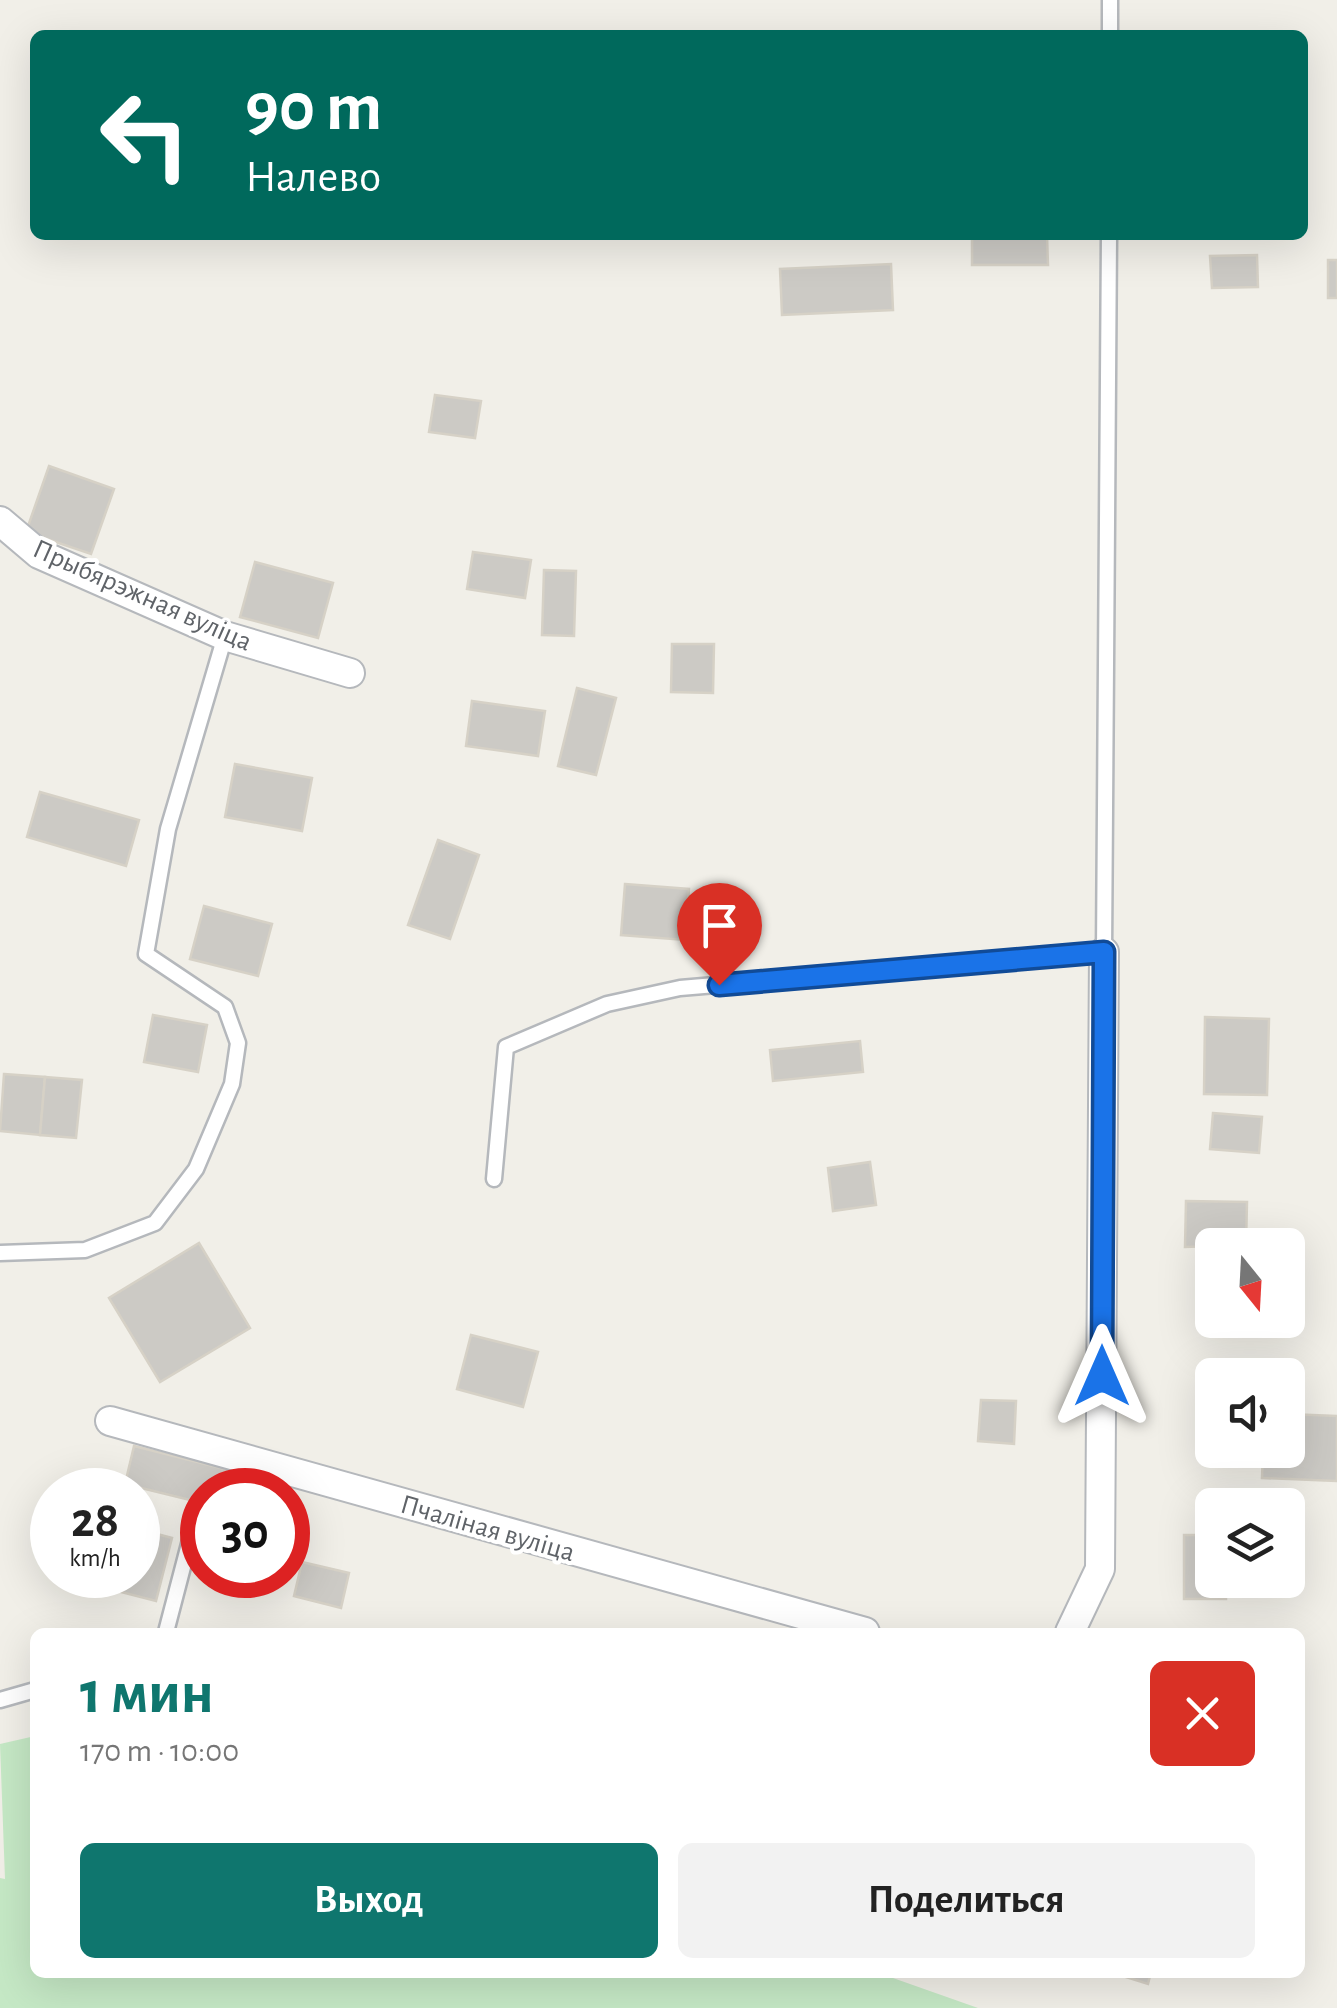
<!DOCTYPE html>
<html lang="ru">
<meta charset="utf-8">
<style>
body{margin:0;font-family:"Alegreya Sans",sans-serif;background:#f2f2f2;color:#222;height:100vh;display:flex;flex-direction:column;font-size:38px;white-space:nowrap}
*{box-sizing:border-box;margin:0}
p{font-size:32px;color:#767676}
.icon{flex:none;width:55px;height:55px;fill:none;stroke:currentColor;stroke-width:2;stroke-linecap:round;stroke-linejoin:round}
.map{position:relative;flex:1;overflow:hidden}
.panel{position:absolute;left:30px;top:1628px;width:1275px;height:350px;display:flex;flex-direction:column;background:#fff;border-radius:15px;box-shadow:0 10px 40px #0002}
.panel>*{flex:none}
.guide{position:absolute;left:30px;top:30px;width:1278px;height:210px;border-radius:15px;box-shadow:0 10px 40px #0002;background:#00695c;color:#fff;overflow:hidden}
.needle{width:65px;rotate:162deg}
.tools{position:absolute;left:1195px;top:1228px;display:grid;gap:20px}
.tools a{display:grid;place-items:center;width:110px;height:110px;border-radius:15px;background:#fff;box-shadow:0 10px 40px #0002;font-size:50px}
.speed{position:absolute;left:30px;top:1468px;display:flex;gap:20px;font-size:50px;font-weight:700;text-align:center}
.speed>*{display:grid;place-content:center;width:130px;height:130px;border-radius:50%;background:#fff;box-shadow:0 10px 40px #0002;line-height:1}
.speed small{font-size:25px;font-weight:400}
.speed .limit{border:15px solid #d22;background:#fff;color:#111}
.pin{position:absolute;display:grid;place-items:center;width:85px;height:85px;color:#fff;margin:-102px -42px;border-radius:50% 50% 50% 0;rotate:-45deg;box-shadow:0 0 10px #0007}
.pin .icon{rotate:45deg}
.me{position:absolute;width:110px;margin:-55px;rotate:0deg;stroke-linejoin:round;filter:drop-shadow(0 0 8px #0008)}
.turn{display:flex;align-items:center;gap:35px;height:210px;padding:0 50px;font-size:45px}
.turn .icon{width:130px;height:130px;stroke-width:2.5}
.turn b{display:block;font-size:70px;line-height:85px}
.round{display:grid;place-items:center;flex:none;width:105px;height:105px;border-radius:15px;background:#f2f2f2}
.overview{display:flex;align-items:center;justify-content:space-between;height:170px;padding:0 50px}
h1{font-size:60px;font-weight:600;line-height:75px;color:#0f766e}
.action{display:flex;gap:20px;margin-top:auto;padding:20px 50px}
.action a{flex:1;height:115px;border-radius:15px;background:#0f766e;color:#fff;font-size:40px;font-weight:600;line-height:115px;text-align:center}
.action a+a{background:#f2f2f2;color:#222}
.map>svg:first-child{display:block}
</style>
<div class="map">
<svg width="1337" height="2008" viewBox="0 0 1337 2008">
<rect width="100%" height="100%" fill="#f1efe8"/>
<path fill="#c5e8c5" d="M 35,1736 L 35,1972 L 876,1972 L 978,2008 L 0,2008 L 0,1878 L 5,1879 L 0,1744 Z"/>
<g fill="#cccac5" stroke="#d6d1c6" stroke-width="2.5">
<path d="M 972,235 L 1047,235 L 1048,265 L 972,265 Z"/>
<path d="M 1257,255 L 1258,287 L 1212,288 L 1210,256 Z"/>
<rect x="1328" y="260" width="9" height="38"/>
<path d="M 891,264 L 893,310 L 782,315 L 780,269 Z"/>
<path d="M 435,395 L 481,401 L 475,438 L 429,432 Z"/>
<path d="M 49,466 L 114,489 L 91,554 L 26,532 Z"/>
<path d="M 473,552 L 531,560 L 525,598 L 467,589 Z"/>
<path d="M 255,562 L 333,583 L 318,638 L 240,617 Z"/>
<path d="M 544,570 L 576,571 L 574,636 L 542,635 Z"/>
<path d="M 672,644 L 714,644 L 713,693 L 671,692 Z"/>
<path d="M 577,688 L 616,698 L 596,775 L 558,766 Z"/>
<path d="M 472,701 L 545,711 L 538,756 L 466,746 Z"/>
<path d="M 235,764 L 312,778 L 302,831 L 225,817 Z"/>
<path d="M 40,792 L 139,820 L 126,866 L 27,837 Z"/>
<path d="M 438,840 L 479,855 L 450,939 L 408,925 Z"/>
<path d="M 625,884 L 689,889 L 685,940 L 621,935 Z"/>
<path d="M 204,906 L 272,924 L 258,976 L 190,959 Z"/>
<path d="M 153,1015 L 207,1025 L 198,1072 L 144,1062 Z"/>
<path d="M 1205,1017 L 1269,1019 L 1267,1095 L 1204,1094 Z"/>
<path d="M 860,1041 L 863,1072 L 773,1081 L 770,1050 Z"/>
<path d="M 4,1074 L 45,1077 L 40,1135 L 0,1131 Z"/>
<path d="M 45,1077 L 82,1080 L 76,1138 L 40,1135 Z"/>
<path d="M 1213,1113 L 1262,1117 L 1259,1153 L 1210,1149 Z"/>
<path d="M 870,1162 L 876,1205 L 833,1211 L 828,1168 Z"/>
<path d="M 1186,1201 L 1247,1202 L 1246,1245 L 1185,1247 Z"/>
<path d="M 199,1243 L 250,1328 L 160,1382 L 109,1298 Z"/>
<path d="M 471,1335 L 538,1352 L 523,1407 L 457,1389 Z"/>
<path d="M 981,1400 L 1016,1401 L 1014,1444 L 978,1441 Z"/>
<path d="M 1288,1414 L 1337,1416 L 1337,1481 L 1262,1478 L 1263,1450 L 1288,1450 Z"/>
<path d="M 134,1446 L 229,1470 L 224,1490 L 202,1490 L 202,1503 L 125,1484 Z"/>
<path d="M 138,1529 L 172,1538 L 156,1601 L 59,1576 L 138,1575 Z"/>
<path d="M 1184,1535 L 1212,1535 L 1212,1580 L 1226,1580 L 1226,1599 L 1184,1599 Z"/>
<path d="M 302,1562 L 349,1573 L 341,1608 L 294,1596 Z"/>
<path d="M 1110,1972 L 1151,1972 L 1148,1984 Z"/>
</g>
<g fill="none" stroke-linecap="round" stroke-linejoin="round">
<g stroke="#b5b8bc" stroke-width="19">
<g id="lane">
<path d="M 1110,35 L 1110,0"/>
<path d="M 494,1179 L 506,1047 L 607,1004 L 680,988 L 1104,952 L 1109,235"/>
<path d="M 0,1253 L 85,1250 L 155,1223 L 196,1169 L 232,1084 L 238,1043 L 225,1007 L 146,954 L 168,829 L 225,636"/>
<path d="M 166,1632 L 195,1521"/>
<path d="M 0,1700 L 35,1690"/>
</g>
</g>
<g stroke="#b5b8bc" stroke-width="32">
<g id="street">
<path d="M 0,521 L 39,554 L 225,636 L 350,673"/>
<path d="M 110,1421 L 865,1632"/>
<path d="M 1070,1632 L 1100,1569 L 1104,952"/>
</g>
</g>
<use href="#lane" stroke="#fff" stroke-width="14"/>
<use href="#street" stroke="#fff" stroke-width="28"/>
</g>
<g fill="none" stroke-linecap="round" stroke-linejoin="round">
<g stroke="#114b97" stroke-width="25">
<path id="route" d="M 719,985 L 1104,952 L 1102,1376"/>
</g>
<use href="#route" stroke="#1a73e8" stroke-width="18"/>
</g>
<g text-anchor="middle" stroke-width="8" stroke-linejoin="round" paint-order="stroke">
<g font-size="28" fill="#5f6368" stroke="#fff">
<text transform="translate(143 594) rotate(24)" y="10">Прыбярэжная вуліца</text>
<text transform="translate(488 1527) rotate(16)" y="10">Пчаліная вуліца</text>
</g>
</g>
</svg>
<div class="tools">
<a><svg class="needle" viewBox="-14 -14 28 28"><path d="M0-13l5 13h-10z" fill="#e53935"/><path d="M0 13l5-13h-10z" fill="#767676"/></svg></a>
<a><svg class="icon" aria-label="sound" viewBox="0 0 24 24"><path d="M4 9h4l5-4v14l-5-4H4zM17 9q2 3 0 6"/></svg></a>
<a><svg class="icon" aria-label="layers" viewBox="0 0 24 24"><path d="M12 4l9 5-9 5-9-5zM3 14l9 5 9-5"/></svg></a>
</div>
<div class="speed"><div>28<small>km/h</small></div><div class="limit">30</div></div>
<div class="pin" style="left:719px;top:985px;background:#d93025"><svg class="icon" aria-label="arrive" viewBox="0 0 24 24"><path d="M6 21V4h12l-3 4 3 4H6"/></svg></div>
<svg class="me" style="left:1102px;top:1376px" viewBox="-20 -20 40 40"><path d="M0-17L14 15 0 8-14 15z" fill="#1a73e8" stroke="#fff" stroke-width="4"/></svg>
<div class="guide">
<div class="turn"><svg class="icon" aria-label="left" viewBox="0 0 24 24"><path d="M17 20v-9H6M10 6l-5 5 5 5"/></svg><div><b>90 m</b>Налево</div></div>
</div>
<section class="panel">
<div class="overview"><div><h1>1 мин</h1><p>170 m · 10:00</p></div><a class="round" style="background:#d93025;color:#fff"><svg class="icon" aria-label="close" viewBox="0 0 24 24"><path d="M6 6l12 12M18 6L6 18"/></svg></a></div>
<div class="action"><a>Выход</a><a>Поделиться</a></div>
</section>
</div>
